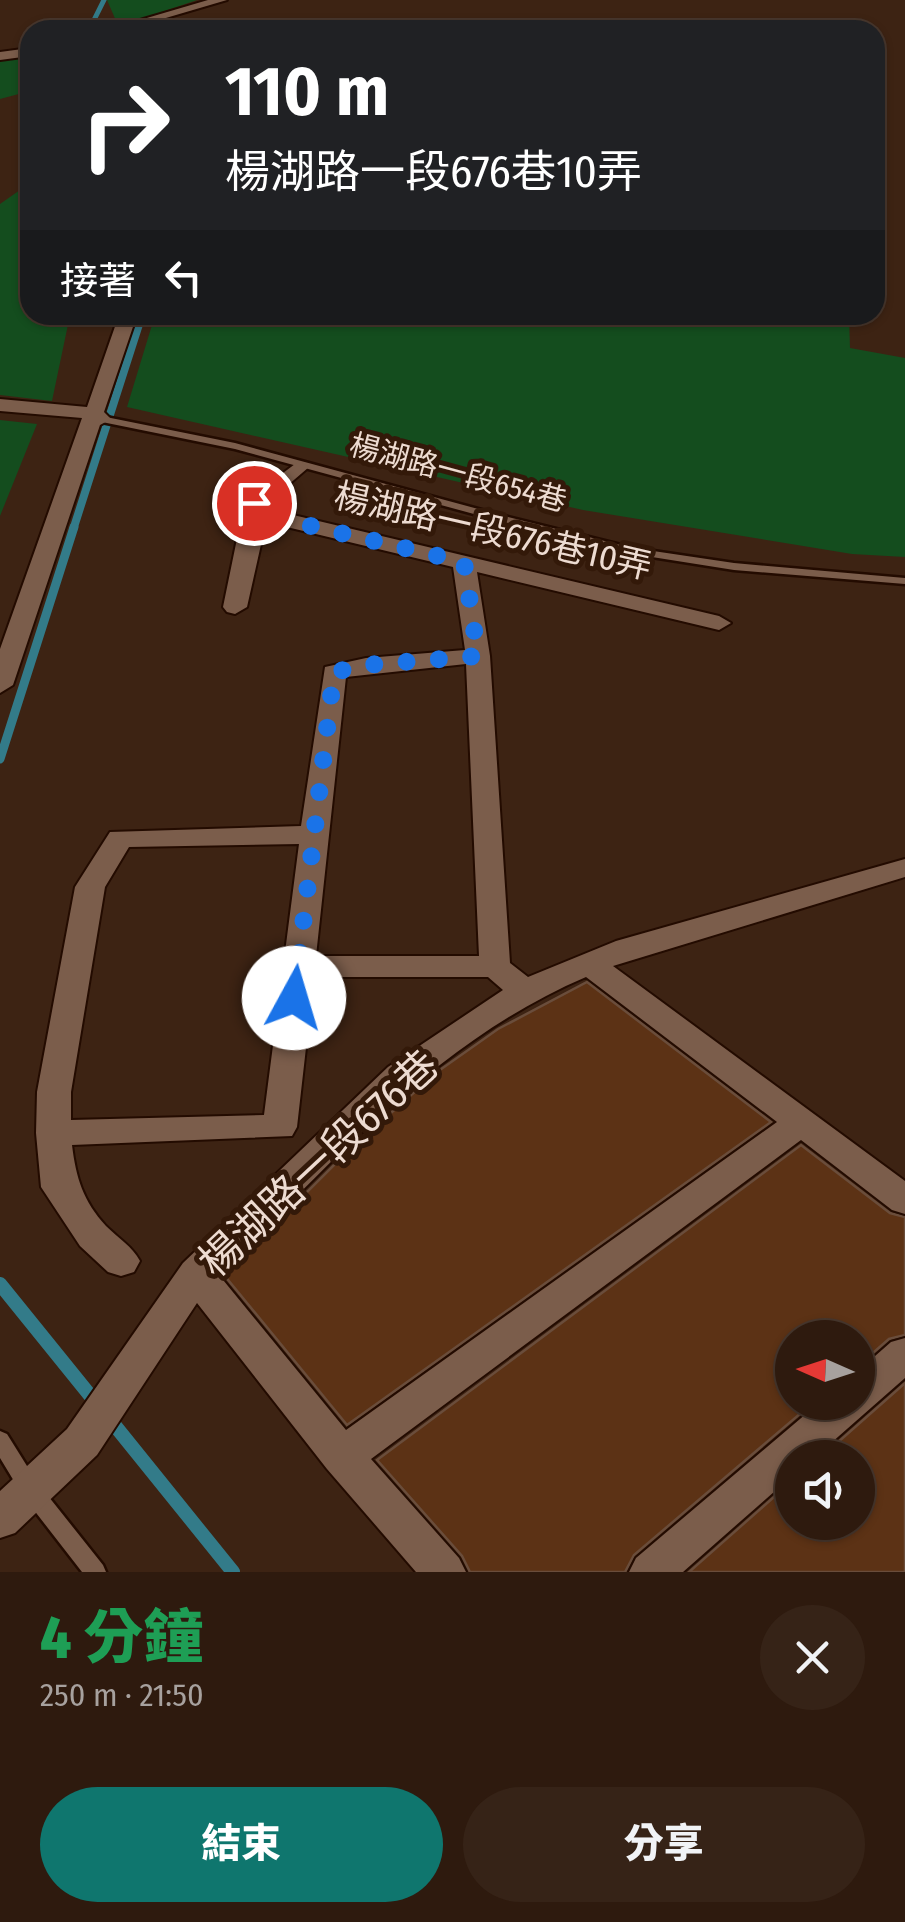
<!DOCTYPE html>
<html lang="zh-TW">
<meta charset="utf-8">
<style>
body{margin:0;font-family:"Fira Sans Condensed","Noto Sans TC",sans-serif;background:#362317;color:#f1f3f6;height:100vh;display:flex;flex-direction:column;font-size:38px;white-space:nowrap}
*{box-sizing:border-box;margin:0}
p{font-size:32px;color:#a7a19e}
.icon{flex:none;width:55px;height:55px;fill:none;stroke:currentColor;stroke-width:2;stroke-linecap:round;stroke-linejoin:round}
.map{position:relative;height:1572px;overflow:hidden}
.panel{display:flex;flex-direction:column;background:#2e1a0e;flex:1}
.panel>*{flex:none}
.guide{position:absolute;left:20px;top:20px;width:865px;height:305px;border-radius:30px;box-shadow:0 2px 8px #0004,0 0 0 2px #49382e;background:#202124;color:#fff;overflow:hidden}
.needle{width:65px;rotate:273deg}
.tools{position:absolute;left:775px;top:1320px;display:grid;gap:20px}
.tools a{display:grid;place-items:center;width:100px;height:100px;border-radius:50%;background:#2e1a0e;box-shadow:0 2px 8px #0004,0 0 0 2px #49382e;font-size:50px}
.pin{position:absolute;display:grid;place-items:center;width:85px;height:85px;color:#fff;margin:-42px;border:5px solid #fff;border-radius:50%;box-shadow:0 2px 10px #0007}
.me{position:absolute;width:110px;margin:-55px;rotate:6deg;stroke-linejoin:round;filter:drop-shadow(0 0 8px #0008)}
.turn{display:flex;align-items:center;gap:35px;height:210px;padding:0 40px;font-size:45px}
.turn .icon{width:130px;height:130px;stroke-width:2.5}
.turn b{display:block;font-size:70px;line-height:85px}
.then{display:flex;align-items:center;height:95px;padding:0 40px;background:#0003;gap:20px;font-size:38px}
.round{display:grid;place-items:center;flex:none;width:105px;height:105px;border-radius:52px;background:#362317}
.headline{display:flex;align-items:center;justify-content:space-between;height:170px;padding:0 40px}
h1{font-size:60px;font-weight:800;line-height:75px;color:#1e9e55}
.primary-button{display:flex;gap:20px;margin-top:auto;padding:20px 40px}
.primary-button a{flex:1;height:115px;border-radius:60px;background:#0f766e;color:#fff;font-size:40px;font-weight:800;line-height:115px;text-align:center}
.primary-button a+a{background:#362317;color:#f1f3f6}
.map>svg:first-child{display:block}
</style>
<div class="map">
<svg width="905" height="1572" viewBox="0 0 905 1572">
<rect width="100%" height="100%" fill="#3d2313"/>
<g fill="#144d1e">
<path d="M 107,0 L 197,0 L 150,16 L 185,27 L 128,30 L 120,30 Z"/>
<path d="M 30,54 L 30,91 L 0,99 L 0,56 Z"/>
<path d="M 30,183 L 30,315 L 70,315 L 52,401 L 0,395 L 0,204 Z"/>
<path d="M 155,315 L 849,315 L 850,348 L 905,358 L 905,557 L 852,554 L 583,510 L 127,407 Z"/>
<path d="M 0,420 L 37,424 L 0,516 Z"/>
</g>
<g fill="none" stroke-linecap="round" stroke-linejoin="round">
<path stroke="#337b89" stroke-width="5" d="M 89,30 L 104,0"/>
<path stroke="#337b89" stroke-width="8" d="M 73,530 L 142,315"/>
<path stroke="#337b89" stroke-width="9" d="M 0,759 L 74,527"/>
<g stroke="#337b89" stroke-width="14">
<path d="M 0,1284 L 97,1404"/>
<path d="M 108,1417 L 233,1572"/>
</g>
</g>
<g fill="#5c3215" stroke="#6a4d3b" stroke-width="2.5">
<path d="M 587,982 L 771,1122 L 347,1425 L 224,1275 L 348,1151 L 437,1072 L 498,1029 Z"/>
<path d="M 801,1145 L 890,1213 L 905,1217 L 905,1335 L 889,1339 L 858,1366 L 858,1338 L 792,1338 L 792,1402 L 814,1402 L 634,1555 L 625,1572 L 470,1572 L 462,1556 L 377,1460 Z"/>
<path d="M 905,1383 L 905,1572 L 689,1572 L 792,1481 L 792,1522 L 858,1522 L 858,1458 L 820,1458 Z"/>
</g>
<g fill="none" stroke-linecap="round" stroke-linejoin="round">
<g stroke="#230b00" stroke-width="5">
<g id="lane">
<path d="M 101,416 L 235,443 L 504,516 L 633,548 L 734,563 L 905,578 L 905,584 L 734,570 L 633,554 L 496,520 L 235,449 L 97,421 L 97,417 Z"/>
<path d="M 0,1431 L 7,1434 L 37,1482 L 103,1565 L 106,1572 L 82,1572 L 23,1496 L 0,1458 Z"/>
</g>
</g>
<g stroke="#230b00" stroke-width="4">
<g id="street">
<path d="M 208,0 L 227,0 L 125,30 L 106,30 Z"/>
<path d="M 30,48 L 30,56 L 0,60 L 0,52 Z"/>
<path d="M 119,315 L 137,315 L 104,412 L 111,419 L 100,425 L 13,685 L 0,693 L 0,649 L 82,418 L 0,411 L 0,399 L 87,407 Z"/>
<path d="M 299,461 L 309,467 L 266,504 L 268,509 L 719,616 L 731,623 L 719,630 L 477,572 L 490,656 L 510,963 L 528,977 L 616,941 L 905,859 L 905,877 L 613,966 L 905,1181 L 905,1214 L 892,1210 L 801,1140 L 371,1459 L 459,1558 L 466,1572 L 416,1572 L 327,1469 L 197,1303 L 97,1455 L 15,1533 L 0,1538 L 0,1491 L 67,1429 L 183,1263 L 388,1067 L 503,990 L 488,977 L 314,977 L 297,1127 L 292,1136 L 72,1145 C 76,1178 83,1201 106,1226 C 118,1238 132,1246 140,1261 L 134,1272 L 121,1276 L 108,1272 L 80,1246 L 41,1187 L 36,1133 L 37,1092 L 75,887 L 110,832 L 301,826 L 325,667 L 366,658 L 465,650 L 453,567 L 266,522 L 247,607 L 235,614 L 227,612 L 223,607 L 239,529 L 249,514 L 243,503 ZM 466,664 L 479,956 L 316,956 L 346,677 ZM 299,844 L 264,1115 L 71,1120 L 71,1092 L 105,887 L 129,847 ZM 586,977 L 777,1122 L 346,1430 L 219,1275 C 331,1163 438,1040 586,977 Z"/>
<path d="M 905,1338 L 905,1378 L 814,1458 L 792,1458 L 792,1476 L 683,1572 L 629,1572 L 636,1558 L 820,1402 L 858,1402 L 858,1371 L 891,1342 Z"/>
</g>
</g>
<use href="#lane" fill="#7b5d4b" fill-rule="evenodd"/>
<use href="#street" fill="#7b5d4b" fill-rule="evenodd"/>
</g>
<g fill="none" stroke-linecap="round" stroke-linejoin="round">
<path stroke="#1a73e8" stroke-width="18" stroke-dasharray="0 32.4" d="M 254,503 L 260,514 L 464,562 L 478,656 L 366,665 L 334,672 L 294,998"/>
</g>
<g text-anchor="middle" stroke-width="10" stroke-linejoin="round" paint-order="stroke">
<g font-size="30" fill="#eddbd1" stroke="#331909">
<text transform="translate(458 473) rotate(15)" y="10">楊湖路一段654巷</text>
</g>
<g font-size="35" fill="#eddbd1" stroke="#331909">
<text transform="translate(493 531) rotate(13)" y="12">楊湖路一段676巷10弄</text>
</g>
<g font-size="42" fill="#eddbd1" stroke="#331909">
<text transform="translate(318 1163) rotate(-43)" y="15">楊湖路一段676巷</text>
</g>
</g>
</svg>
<div class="tools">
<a><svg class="needle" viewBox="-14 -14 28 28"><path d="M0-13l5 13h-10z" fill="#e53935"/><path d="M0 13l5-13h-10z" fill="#a7a19e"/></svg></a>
<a><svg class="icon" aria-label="sound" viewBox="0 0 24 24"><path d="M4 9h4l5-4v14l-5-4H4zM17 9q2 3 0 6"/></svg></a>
</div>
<div class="pin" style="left:254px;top:503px;background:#d93025"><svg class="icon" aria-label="arrive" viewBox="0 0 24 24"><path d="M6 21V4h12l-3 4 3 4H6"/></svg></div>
<svg class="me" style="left:294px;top:998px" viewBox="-20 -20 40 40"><circle r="19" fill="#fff"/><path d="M0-13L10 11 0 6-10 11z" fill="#1a73e8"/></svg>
<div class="guide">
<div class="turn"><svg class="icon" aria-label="right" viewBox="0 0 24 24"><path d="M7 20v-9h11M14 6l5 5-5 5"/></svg><div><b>110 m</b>楊湖路一段676巷10弄</div></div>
<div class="then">接著<svg class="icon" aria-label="left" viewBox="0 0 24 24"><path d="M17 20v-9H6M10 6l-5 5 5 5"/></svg></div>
</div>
</div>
<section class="panel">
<div class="headline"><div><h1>4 分鐘</h1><p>250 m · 21:50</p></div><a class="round"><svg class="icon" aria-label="close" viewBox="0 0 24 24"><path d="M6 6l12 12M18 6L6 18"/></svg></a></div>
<div class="primary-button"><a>結束</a><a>分享</a></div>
</section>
